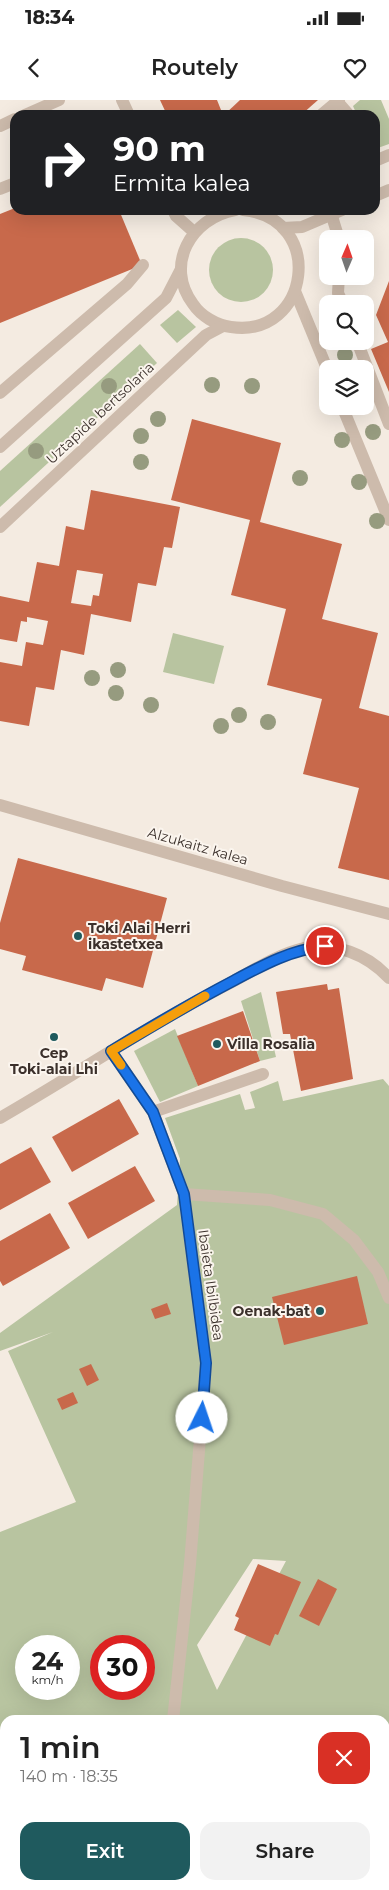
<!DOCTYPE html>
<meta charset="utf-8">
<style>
body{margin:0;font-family:Montserrat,sans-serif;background:#f2f2f2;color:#222;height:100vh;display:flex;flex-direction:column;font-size:19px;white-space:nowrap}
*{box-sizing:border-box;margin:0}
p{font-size:16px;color:#767676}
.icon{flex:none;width:28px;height:28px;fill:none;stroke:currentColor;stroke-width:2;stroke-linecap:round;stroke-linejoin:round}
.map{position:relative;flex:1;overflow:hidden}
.side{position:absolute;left:0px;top:1615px;width:390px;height:175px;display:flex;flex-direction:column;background:#fff;border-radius:15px 15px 0 0;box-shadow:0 5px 20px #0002}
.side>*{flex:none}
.guide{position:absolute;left:10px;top:10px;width:370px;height:105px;border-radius:15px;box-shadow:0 5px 20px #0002;background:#202124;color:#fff;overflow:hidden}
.needle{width:32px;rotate:2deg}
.controls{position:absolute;left:319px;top:130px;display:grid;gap:10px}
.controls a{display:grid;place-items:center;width:55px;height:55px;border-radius:10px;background:#fff;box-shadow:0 5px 20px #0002;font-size:25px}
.speed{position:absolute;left:15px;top:1535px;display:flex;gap:10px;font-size:25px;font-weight:700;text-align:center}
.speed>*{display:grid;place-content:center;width:65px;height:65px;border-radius:50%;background:#fff;box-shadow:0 5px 20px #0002;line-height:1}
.speed small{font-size:12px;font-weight:400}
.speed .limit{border:8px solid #d22;background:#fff;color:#111}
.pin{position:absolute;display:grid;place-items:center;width:42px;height:42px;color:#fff;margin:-21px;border:2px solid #fff;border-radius:50%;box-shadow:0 1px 5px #0007}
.me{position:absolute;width:55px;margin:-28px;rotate:4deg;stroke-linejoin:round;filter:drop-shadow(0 0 4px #0008)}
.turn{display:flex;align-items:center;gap:18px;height:105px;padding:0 20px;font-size:22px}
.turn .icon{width:65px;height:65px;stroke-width:2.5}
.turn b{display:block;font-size:35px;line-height:42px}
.round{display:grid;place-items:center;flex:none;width:52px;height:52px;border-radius:15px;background:#f2f2f2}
.summary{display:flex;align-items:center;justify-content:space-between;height:85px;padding:0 20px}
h1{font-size:30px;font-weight:600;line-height:38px}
.button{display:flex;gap:10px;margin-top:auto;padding:10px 20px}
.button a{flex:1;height:58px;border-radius:15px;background:#1f5a5e;color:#fff;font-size:20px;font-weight:600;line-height:58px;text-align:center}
.button a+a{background:#f2f2f2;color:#222}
.status{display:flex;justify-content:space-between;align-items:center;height:35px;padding:0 25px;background:#fff;direction:ltr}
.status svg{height:14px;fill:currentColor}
header{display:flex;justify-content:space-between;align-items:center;height:65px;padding:0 20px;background:#fff;font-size:22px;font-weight:600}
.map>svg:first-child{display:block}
</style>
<div class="status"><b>18:34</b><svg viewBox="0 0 49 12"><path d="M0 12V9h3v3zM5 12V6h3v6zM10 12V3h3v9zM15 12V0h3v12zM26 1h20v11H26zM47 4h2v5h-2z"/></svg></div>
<header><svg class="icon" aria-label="back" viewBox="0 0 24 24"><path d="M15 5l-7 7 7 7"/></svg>Routely<svg class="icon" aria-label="heart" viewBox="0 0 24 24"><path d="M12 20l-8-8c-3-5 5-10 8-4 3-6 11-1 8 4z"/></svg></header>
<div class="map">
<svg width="389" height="1790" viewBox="0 0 389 1790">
<rect width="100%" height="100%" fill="#f4ebe1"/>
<g fill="#b8c4a0" fill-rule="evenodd">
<path d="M 360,0 L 381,0 L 389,19 L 389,44 L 375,49 L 375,15 L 357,15 L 353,6 Z"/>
<circle cx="241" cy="170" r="32"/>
<path d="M 178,210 L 196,227 L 177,243 L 160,225 Z"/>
<path d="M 140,244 L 157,263 L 0,407 L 0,371 Z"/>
<path d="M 173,533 L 224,546 L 214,584 L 163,572 Z"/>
<path d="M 261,892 L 276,957 L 260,961 L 241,901 Z"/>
<path d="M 175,929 L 198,986 L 160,1002 L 134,951 Z"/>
<path d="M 383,979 L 389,986 L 389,1790 L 0,1790 L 0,1432 L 76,1402 L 8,1251 L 53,1232 L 0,1251 L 0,1233 L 177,1105 L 180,1059 L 165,1018 L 240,994 L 245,1010 L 255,1008 L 250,992 L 278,981 L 283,1001 ZM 253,1459 L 286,1461 L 217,1590 L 197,1545 ZM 26,1546 L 69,1546 L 69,1589 L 26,1589 ZM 101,1546 L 144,1546 L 144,1589 L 101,1589 ZM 5,1620 L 385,1620 L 385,1785 L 5,1785 Z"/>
</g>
<g fill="#c8694b" fill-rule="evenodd">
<path d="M 160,0 L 217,0 L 223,15 L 167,15 Z"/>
<path d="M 240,0 L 318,0 L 301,15 L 224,15 Z"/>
<path d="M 15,108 L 119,110 L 142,165 L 0,223 L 0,114 Z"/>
<path d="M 389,181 L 389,292 L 371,249 L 388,242 L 376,215 Z"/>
<path d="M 192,319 L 281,343 L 260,422 L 342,444 L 322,519 L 378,533 L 359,608 L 389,616 L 389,780 L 338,768 L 359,688 L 303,674 L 322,599 L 267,585 L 286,509 L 231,495 L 250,420 L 171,400 Z"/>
<path d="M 91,390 L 180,407 L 172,448 L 164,447 L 156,486 L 138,483 L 131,522 L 91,514 L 84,555 L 61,550 L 54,590 L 36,587 L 29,626 L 0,621 L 0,562 L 22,566 L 26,542 L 43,545 L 48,521 L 27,517 L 27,522 L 21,521 L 17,542 L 0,539 L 0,496 L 29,502 L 37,462 L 59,466 L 66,426 L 84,430 ZM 77,470 L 103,474 L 99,496 L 93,495 L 91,506 L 71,503 Z"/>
<path d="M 18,758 L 167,798 L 143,888 L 106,878 L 102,891 L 22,870 L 26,856 L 0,849 L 0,823 Z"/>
<path d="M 327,884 L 328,890 L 339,888 L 353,979 L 301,991 L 290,934 L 283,934 L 276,892 Z"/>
<path d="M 243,911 L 260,961 L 198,986 L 177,936 Z"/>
<path d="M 119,999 L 139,1034 L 72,1072 L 52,1037 Z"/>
<path d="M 31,1047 L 51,1082 L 0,1110 L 0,1064 Z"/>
<path d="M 135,1066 L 155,1101 L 88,1139 L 68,1103 Z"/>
<path d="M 50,1113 L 70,1148 L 3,1186 L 0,1181 L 0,1141 Z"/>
<path d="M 357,1176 L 368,1224 L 284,1245 L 272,1197 Z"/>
<path d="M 167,1203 L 171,1214 L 155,1219 L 151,1209 Z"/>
<path d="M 91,1264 L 99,1280 L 87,1286 L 79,1269 Z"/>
<path d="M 73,1292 L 78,1303 L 62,1310 L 57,1299 Z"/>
<path d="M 258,1464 L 301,1482 L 278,1535 L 275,1534 L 270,1546 L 234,1530 L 239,1518 L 235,1516 Z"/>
<path d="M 318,1479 L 337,1489 L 319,1526 L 299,1516 Z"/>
<path d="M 385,1646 L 389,1648 L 389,1683 L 385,1692 Z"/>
<path d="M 385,1771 L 389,1773 L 389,1790 L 219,1790 L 210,1785 L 385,1785 Z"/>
</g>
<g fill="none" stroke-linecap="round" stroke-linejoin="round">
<g stroke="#cdbbac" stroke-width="12">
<path d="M 336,0 L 349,15"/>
<path d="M 25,15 L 59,0"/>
<path d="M 0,26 L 15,19"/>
<path d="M 153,1012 L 263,974"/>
<path d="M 184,1094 L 270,1100 L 323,1114 L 354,1140 L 378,1172 L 389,1198"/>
</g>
<g stroke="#cdbbac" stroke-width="12">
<path d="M 321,15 L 339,0"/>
<path d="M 375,61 L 389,55"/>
<path d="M 330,110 L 339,139"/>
<path d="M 339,176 L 338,193 L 343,204"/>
<path d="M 357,241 L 389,324"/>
</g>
<g stroke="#cdbbac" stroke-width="12">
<path d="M 122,0 L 129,15"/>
<path d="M 0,89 L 15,83"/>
<path d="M 173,110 L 176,116 L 194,132"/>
<path d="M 295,191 L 328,271"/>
<path d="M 0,293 L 127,184 L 143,165"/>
<path d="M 342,306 L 389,420"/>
<path d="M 111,951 L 153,1012 L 184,1094 L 206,1263 L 190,1464 L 173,1620"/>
<path d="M 137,1790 L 138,1785"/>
</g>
<g stroke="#cdbbac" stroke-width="12">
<path d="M 375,96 L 389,90"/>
<path d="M 235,110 C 191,118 164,165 193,204 C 201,216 216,225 231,227 C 310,239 327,118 243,110"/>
<path d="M 283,128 L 302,127 L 342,110"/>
<path d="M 0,347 L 166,198 L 181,169"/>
<path d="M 0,427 L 206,235 L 223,226"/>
<path d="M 0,705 L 282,786 L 389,814"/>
<path d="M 0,1018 C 78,973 152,923 232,882 C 254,870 278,854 304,848 C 335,842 367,854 389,878"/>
</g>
</g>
<g fill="#969b7f">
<circle cx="345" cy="255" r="8"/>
<circle cx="212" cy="285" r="8"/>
<circle cx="109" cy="286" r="8"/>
<circle cx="252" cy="286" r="8"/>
<circle cx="158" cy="319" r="8"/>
<circle cx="373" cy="332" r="8"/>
<circle cx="141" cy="336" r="8"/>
<circle cx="342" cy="340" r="8"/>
<circle cx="36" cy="351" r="8"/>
<circle cx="141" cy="362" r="8"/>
<circle cx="300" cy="378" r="8"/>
<circle cx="359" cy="382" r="8"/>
<circle cx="377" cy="421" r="8"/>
<circle cx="118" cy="570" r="8"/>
<circle cx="92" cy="578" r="8"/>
<circle cx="116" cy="593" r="8"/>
<circle cx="151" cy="605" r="8"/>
<circle cx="239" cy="615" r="8"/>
<circle cx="268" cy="622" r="8"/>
<circle cx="221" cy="626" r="8"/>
</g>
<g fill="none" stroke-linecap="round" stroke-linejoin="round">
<g stroke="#114b97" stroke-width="12">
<path id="route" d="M 202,1318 L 206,1263 L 184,1094 L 153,1012 L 111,951 C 152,926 193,902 235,880 C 265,864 291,850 325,846"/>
</g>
<use href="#route" stroke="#1a73e8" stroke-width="9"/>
<path stroke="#f59e0b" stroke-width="9" d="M 121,965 L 111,951 L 205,896"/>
</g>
<g fill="#1f5a5e" stroke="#fbf5ee" stroke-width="2">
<circle cx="78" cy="836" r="5"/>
<circle cx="54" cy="937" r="5"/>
<circle cx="217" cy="944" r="5"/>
<circle cx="320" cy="1211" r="5"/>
</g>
<g text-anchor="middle" stroke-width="4" stroke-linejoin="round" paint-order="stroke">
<g font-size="14" fill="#3b302b" stroke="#fbf5ee">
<text transform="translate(100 313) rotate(-43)" y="5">Uztapide bertsolaria</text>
<text transform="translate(198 746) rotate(16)" y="5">Alzukaitz kalea</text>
<text transform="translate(211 1185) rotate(82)" y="5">Ibaieta Ibilbidea</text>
</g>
<g font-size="14" font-weight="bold" fill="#3b302b" stroke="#fbf5ee" text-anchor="start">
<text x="88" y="833">Toki Alai Herri<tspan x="88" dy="16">ikastetxea</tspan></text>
<text x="227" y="949">Villa Rosalia</text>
<text x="54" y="958" text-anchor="middle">Cep<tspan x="54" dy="16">Toki-alai Lhi</tspan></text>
<text x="310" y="1216" text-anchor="end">Oenak-bat</text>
</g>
</g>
</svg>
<div class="controls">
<a><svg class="needle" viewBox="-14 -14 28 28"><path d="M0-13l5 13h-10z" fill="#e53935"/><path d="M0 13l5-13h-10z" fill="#767676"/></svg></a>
<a><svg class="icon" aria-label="search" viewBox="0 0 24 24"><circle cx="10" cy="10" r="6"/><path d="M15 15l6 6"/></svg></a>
<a><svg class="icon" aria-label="layers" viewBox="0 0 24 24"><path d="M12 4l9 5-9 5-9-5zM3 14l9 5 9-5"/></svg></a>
</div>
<div class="speed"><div>24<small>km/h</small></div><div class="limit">30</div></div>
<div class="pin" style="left:325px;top:846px;background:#d93025"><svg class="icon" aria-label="arrive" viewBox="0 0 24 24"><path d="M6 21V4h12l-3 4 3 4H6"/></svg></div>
<svg class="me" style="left:202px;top:1318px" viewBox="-20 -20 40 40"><circle r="19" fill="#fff"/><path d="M0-13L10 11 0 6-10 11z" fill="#1a73e8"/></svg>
<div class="guide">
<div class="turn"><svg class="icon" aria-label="right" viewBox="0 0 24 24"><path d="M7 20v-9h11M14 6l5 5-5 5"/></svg><div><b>90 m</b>Ermita kalea</div></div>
</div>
<section class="side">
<div class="summary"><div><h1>1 min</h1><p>140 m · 18:35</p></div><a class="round" style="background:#d93025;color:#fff"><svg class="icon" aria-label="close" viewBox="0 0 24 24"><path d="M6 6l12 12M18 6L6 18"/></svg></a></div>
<div class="button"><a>Exit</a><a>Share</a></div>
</section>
</div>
